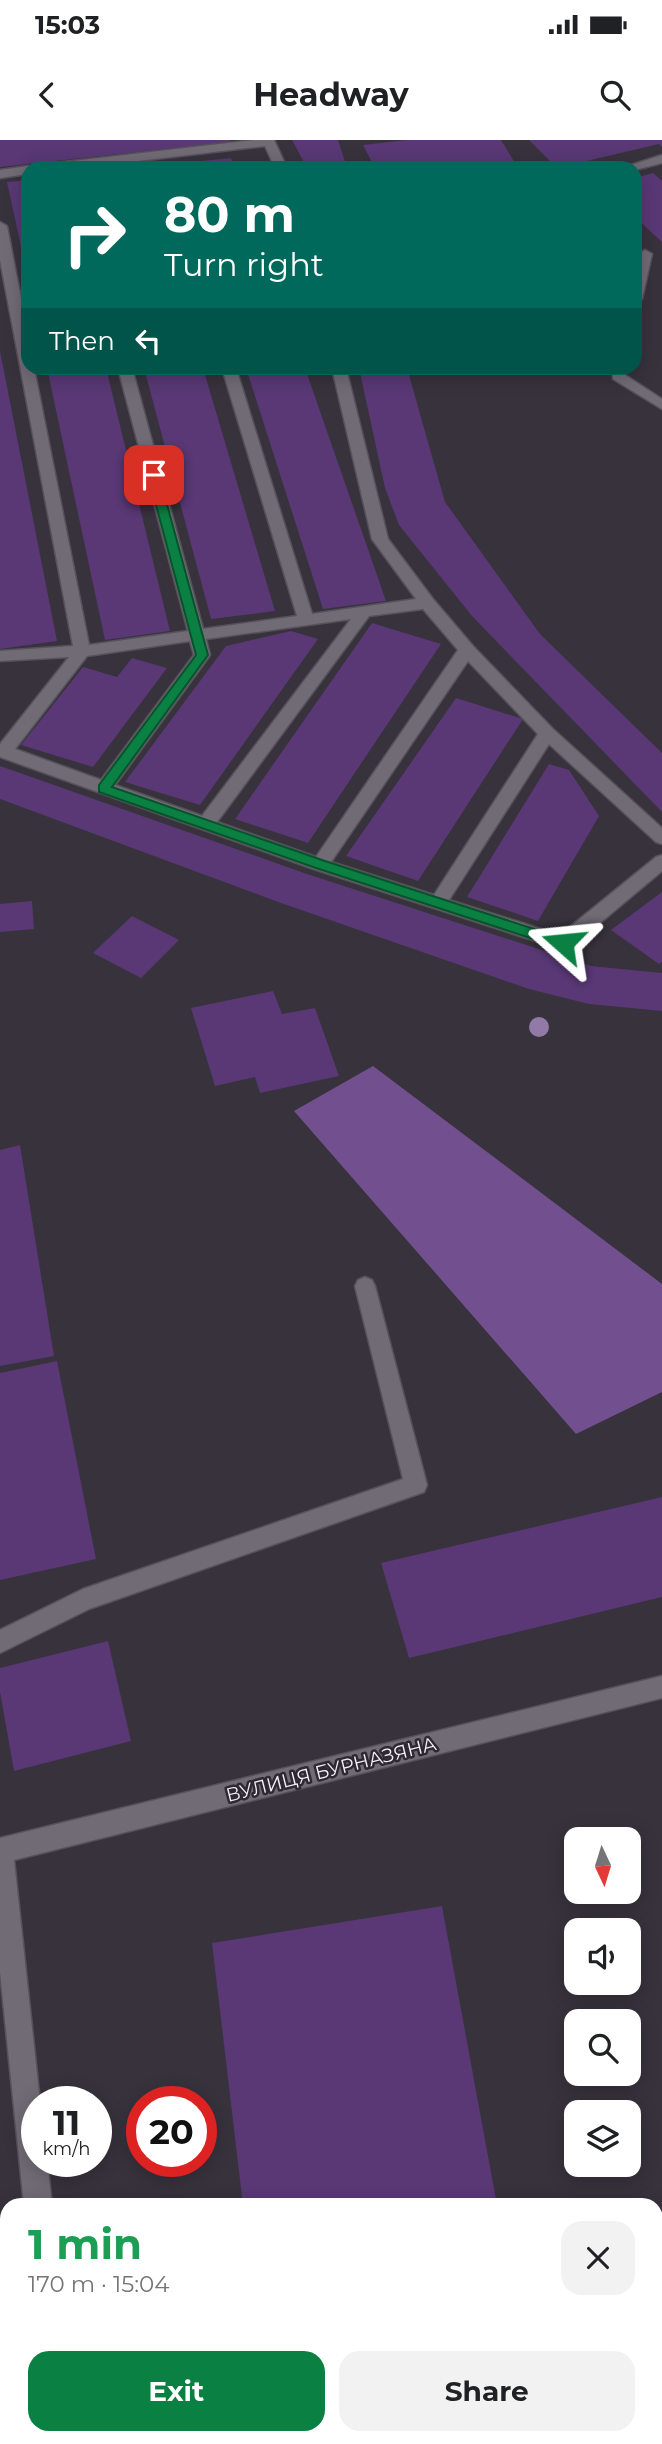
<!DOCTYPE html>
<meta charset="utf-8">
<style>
body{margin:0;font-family:Montserrat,sans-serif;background:#f2f2f2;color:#202124;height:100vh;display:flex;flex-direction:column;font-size:26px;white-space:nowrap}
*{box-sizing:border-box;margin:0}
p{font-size:23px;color:#757577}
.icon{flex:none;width:38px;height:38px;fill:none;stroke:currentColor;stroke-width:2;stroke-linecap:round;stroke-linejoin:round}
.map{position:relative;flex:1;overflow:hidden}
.sheet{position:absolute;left:0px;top:2058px;width:663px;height:247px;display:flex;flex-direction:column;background:#fff;border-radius:21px 21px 0 0;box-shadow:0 4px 18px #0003}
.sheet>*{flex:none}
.hud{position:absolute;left:21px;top:21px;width:621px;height:214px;border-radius:21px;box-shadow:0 4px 18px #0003;background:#00695c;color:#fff;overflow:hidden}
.needle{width:46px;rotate:176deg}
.buttons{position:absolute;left:564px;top:1687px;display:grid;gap:14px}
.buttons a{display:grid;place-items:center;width:77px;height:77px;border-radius:14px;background:#fff;box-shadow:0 4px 18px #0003;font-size:35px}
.speed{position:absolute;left:21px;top:1946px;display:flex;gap:14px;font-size:35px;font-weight:700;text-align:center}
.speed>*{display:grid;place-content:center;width:91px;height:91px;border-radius:50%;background:#fff;box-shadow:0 4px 18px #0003;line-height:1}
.speed small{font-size:18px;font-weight:400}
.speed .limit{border:10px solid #d22;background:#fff;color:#111}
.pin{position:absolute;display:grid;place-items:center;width:60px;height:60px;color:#fff;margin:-30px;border-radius:14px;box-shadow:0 4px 10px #0006}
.me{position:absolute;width:77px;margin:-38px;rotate:288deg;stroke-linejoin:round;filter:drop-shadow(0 0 5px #0008)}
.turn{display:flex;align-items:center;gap:24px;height:147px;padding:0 28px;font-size:32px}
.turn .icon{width:91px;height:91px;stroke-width:2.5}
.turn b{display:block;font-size:49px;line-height:60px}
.then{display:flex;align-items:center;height:66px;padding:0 28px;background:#0003;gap:14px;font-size:26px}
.round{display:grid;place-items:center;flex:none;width:74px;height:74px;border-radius:21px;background:#f2f2f2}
.summary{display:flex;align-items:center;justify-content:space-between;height:119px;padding:0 28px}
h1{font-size:42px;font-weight:700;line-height:52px;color:#1e9e55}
.cta{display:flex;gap:14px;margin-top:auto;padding:14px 28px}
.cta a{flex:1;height:80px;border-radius:21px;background:#0b8043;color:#fff;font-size:28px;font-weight:700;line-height:80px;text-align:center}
.cta a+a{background:#f2f2f2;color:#202124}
.status{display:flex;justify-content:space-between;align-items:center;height:49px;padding:0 35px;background:#fff;direction:ltr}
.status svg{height:19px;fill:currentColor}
header{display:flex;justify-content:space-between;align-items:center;height:91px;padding:0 28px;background:#fff;font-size:32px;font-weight:700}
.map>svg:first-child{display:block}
</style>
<div class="status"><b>15:03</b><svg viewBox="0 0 49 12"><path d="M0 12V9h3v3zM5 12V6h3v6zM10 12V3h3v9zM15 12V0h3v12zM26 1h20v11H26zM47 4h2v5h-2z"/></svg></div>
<header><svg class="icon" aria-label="back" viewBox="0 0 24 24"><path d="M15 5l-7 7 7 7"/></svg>Headway<svg class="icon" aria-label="search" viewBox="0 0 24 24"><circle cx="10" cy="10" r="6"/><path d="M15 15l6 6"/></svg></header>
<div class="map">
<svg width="662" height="2304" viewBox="0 0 662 2304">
<rect width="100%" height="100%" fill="#37323c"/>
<path fill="#72508f" d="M 373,926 L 662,1144 L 662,1252 L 576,1294 L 294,971 Z"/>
<g fill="#593875">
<path d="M 0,0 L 230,0 L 230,2 L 0,27 Z"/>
<path d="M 292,0 L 338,0 L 347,28 L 307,28 Z"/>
<path d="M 406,0 L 501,0 L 518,28 L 375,28 L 363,5 Z"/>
<path d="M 529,0 L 662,0 L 662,7 L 659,4 L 557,28 Z"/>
<path d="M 231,18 L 235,28 L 182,28 L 181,23 Z"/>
<path d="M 653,33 L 662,41 L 662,102 L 635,77 L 635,38 Z"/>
<path d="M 28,40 L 28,134 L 27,134 L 7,42 Z"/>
<path d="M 0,211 L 57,501 L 0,509 Z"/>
<path d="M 47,228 L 106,228 L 170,491 L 105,500 Z"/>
<path d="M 144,228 L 203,228 L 275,471 L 211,479 Z"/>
<path d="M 246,228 L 305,228 L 386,461 L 323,469 Z"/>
<path d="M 359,228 L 407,228 L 445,362 L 540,494 L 662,613 L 662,672 L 472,476 L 399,385 L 385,348 Z"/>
<path d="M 372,483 L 441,504 L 308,703 L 235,679 Z"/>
<path d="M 291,491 L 318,499 L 200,665 L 125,642 L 226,506 Z"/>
<path d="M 132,518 L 167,528 L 93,627 L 21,605 L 83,527 L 117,537 Z"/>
<path d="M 456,558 L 523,579 L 418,741 L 346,716 Z"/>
<path d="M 549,624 L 569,630 L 599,676 L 538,781 L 467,757 Z"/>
<path d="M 0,626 L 307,734 L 591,826 L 662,833 L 662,871 L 589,864 L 529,849 L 281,763 L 0,659 Z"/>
<path d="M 662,752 L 662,822 L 659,824 L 611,790 Z"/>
<path d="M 32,761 L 34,789 L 0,792 L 0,764 Z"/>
<path d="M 132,776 L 179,800 L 141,838 L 93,813 Z"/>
<path d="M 273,851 L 282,874 L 315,868 L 339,936 L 260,953 L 255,937 L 215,946 L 191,868 Z"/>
<path d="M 20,1005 L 54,1216 L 0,1226 L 0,1010 Z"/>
<path d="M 57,1221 L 96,1419 L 0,1440 L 0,1233 Z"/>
<path d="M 662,1357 L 662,1457 L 409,1518 L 381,1423 Z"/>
<path d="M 108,1501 L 131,1601 L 14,1631 L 0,1552 L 0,1528 Z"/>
<path d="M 442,1766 L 497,2065 L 243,2065 L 212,1803 Z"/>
<path d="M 270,2298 L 541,2298 L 542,2304 L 270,2304 Z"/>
</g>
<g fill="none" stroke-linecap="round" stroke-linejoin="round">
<g stroke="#55525a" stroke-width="3">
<g id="minor">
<path d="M 254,0 L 274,0 L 287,28 L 275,28 L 265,6 L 79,28 L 41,28 L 47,24 Z"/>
<path d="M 662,15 L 662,23 L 635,30 L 622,28 Z"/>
<path d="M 28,26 L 33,28 L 28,28 L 28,34 L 0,38 L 0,30 Z"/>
<path d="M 0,82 L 7,86 L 28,195 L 28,228 L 34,228 L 89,505 L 188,491 L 118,228 L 132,228 L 203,489 L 297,476 L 222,228 L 236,228 L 312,474 L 416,459 L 372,399 L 332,228 L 346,228 L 388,399 L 433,459 L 473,506 L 553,589 L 662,688 L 662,704 L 656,702 L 549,604 L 449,760 L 560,795 L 656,717 L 662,715 L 662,731 L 570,808 L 563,810 L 314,729 L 0,617 L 0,604 L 69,517 L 0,521 L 0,511 L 73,506 L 0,120 ZM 423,469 L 458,510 L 316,717 L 217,682 L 369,476 ZM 351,479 L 202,676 L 115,645 L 210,515 L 206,499 ZM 190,501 L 194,515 L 101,640 L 15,609 L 87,516 ZM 468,521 L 538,594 L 434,755 L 331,722 Z"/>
<path d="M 645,110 L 652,114 L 642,159 L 635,163 L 635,128 L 638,114 Z"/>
<path d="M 613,228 L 627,228 L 625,235 L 662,259 L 662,269 L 613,239 Z"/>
<path d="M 365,1137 L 372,1140 L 375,1146 L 427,1345 L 424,1352 L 89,1469 L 0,1513 L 0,1490 L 83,1449 L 403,1339 L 355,1146 L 358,1140 Z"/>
<path d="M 662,1536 L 662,1558 L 14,1720 L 40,1962 L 37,1962 L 37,2021 L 47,2021 L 52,2065 L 24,2065 L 0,1832 L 0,1698 Z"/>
<path d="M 33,2298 L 63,2298 L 62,2304 L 32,2304 Z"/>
</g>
</g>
<use href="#minor" fill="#716b76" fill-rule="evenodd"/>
</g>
<circle fill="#917aa7" cx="539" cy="887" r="10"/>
<path fill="#0b8043" stroke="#07532c" stroke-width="2" d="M 154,331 L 159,335 L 208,515 L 112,647 L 325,721 L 568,800 L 568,807 L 558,807 L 316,728 L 99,652 L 99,645 L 196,515 L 148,335 Z"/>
<g text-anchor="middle" stroke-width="5" stroke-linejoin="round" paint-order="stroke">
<g font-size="19" fill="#f3f0f6" stroke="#2d2832">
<text transform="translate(331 1629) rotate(-14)" y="7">ВУЛИЦЯ БУРНАЗЯНА</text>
</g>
</g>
</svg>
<div class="buttons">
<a><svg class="needle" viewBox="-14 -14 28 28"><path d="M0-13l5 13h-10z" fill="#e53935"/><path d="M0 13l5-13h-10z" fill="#757577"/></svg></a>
<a><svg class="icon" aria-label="sound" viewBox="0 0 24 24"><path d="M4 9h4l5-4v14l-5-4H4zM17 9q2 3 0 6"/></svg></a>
<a><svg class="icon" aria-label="search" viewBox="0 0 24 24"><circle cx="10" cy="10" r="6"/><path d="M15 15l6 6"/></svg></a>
<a><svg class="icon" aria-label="layers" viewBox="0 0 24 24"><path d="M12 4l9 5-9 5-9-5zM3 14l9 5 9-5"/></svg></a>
</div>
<div class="speed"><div>11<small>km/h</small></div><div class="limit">20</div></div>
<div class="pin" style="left:154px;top:335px;background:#d93025"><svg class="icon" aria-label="arrive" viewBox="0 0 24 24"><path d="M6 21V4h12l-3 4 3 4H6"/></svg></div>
<svg class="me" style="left:563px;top:803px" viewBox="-20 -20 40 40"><path d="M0-17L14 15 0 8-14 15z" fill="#0b8043" stroke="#fff" stroke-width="4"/></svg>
<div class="hud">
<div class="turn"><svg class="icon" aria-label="right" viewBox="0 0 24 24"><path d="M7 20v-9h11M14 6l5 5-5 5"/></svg><div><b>80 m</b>Turn right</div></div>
<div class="then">Then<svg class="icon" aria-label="left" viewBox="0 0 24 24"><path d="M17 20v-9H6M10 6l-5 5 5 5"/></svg></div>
</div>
<section class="sheet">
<div class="summary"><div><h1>1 min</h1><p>170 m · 15:04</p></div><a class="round"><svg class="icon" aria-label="close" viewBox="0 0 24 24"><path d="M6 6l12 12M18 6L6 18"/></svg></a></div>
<div class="cta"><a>Exit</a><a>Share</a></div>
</section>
</div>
